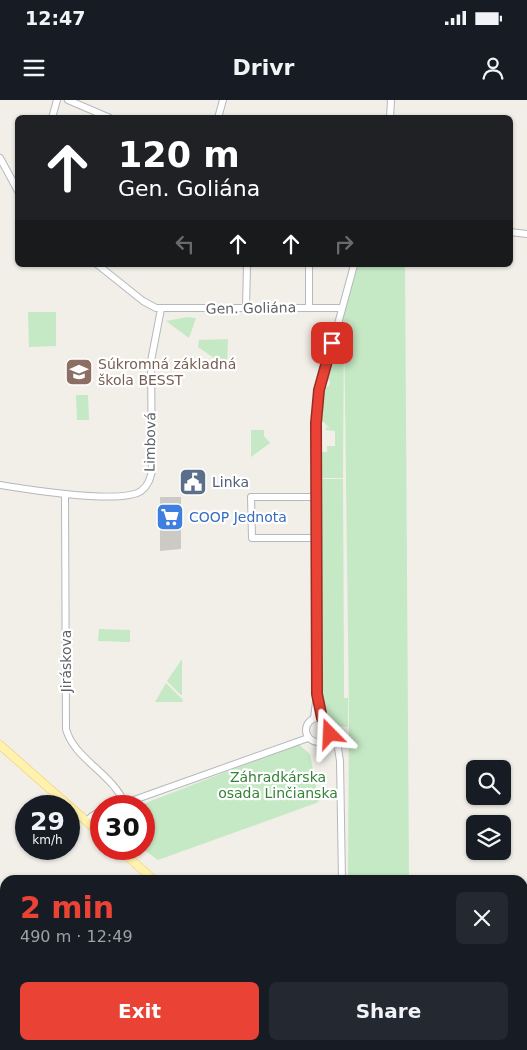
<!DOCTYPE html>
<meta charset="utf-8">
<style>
body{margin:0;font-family:"DejaVu Sans",sans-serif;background:#242831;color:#f1f3f6;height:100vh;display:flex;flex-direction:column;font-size:19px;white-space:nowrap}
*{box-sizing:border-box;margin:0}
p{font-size:16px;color:#9ea1a6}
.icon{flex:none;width:28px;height:28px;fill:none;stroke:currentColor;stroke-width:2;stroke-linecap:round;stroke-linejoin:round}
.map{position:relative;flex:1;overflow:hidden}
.details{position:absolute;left:0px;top:775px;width:528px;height:175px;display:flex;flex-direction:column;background:#171b24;border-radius:15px 15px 0 0;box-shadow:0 1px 4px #0004}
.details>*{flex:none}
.banner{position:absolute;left:15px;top:15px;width:498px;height:152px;border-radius:8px;box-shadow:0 1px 4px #0004;background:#202124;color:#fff;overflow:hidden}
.controls{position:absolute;left:466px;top:660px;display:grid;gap:10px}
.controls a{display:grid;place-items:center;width:45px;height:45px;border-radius:8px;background:#171b24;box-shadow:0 1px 4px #0004;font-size:25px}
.speed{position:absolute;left:15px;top:695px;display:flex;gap:10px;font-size:25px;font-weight:700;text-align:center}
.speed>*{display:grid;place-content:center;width:65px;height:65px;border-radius:50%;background:#171b24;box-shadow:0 1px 4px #0004;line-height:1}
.speed small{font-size:12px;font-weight:400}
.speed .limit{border:8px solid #d22;background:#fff;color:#111}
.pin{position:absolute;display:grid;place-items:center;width:42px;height:42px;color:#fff;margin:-21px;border-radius:10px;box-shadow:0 2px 8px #0006}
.me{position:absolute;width:55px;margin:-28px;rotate:339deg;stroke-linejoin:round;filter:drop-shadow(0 0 4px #0008)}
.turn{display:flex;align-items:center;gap:18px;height:105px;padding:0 20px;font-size:22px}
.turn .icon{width:65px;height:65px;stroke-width:2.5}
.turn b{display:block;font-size:35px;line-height:42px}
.lanes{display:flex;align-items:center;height:48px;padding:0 20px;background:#0003;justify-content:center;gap:25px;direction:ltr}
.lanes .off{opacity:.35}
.round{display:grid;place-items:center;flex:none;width:52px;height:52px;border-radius:8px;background:#242831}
.summary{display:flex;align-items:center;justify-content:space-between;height:85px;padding:0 20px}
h1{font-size:30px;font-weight:800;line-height:38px;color:#ea4335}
.button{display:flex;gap:10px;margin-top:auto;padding:10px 20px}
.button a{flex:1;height:58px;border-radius:8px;background:#ea4335;color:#fff;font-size:20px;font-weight:800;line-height:58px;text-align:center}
.button a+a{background:#242831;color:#f1f3f6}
.status{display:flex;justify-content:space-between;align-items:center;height:35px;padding:0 25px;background:#171b24;direction:ltr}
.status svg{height:14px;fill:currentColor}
header{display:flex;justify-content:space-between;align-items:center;height:65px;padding:0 20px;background:#171b24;font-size:22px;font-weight:800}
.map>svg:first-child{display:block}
</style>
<div class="status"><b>12:47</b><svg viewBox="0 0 49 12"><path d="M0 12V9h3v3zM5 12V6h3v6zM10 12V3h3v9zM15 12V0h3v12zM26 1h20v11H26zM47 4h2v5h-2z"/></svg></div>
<header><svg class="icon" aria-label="menu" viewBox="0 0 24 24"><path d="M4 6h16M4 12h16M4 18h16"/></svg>Drivr<svg class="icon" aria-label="person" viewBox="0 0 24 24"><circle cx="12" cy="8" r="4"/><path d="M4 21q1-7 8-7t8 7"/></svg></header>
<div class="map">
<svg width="527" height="950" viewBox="0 0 527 950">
<rect width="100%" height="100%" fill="#f1efe8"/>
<g fill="#c5e8c5">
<path d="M 358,165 L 405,165 L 409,780 L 348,780 L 349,616 L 344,219 L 343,378 L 320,378 L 319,346 L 321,352 L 327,352 L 327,346 L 335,346 L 335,331 L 326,330 L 326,327 L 330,329 L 324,322 L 319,322 L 323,288 L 329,286 L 330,281 L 325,279 Z"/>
<path d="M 28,212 L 56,212 L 56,246 L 29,247 Z"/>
<path d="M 188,217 L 196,218 L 189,238 L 166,221 Z"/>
<path d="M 228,239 L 227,267 L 198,247 L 199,240 Z"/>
<path d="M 76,295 L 88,295 L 89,320 L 77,320 Z"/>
<path d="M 251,330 L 264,330 L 264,336 L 270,343 L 251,357 Z"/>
<path d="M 320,379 L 343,379 L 344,582 L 344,598 L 348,598 L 348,627 L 334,626 L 325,610 L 322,609 L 320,596 L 320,466 L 322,437 Z"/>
<path d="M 99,529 L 130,530 L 130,542 L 98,541 Z"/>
<path d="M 182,559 L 182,595 L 181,595 L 167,581 Z"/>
<path d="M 166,583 L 183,600 L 182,602 L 155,602 Z"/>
<path d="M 298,644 L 310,654 L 319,702 L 158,760 L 143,749 L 144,706 L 138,706 Z"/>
<path d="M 356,945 L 411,945 L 411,950 L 361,950 Z"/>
</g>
<path fill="#cccac5" d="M 160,397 L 181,397 L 181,449 L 160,451 Z"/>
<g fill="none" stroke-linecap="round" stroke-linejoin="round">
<g stroke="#b5b8bc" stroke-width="8">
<g id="minor">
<path d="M 68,0 L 110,18"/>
<path d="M 52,18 L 57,0"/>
<path d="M 218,18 L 223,0"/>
<path d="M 390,18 L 391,0"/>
<path d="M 0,58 L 18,91"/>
<path d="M 510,132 L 527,134"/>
<path d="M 98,165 L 143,201 L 156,208 L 342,208"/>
<path d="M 309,165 L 309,207"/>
<path d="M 246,208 L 247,165"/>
<path d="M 0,385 C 26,389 121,405 141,391 C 148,386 150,379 152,371 L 151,261 L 161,209"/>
<path d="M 65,396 L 66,629 C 74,659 112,673 125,704"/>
<path d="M 317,397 L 251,397 L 252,438 L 317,438"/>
<circle cx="318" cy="630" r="12"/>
<path d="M 314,618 L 317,594 L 317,301 L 354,165"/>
<path d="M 330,634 L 338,648 L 340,661 L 342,780"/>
<path d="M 117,706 L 308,638"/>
<path d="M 87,721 L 92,716 L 101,711"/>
<path d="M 0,826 L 5,825"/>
<path d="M 333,945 L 336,950"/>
</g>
</g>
<g stroke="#f2c960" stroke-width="9">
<g id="major">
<path d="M 0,645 L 101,734"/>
<path d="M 119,749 L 154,780"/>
<path d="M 343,945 L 346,950"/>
</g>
</g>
<use href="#minor" stroke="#fff" stroke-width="6"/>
<use href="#major" stroke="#fff2af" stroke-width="8"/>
</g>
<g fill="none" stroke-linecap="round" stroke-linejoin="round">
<g stroke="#982c22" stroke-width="12">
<path id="route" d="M 330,634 L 330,626 L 322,618 L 317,594 L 316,323 L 319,290 L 332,243"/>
</g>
<use href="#route" stroke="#ea4335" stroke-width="9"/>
</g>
<defs>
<g id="school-square" transform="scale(1.4375)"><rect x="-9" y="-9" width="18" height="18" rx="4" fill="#8d6e63" stroke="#fff"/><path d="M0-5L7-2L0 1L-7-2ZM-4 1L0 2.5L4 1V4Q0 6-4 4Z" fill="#fff"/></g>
<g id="civic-square" transform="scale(1.4375)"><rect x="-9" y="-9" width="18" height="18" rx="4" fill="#5c6f8a" stroke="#fff"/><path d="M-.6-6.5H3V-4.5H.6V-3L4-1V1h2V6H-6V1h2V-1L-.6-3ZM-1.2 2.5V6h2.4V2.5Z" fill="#fff"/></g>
<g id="supermarket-square" transform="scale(1.4375)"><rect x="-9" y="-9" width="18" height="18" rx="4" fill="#3f7fe0" stroke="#fff"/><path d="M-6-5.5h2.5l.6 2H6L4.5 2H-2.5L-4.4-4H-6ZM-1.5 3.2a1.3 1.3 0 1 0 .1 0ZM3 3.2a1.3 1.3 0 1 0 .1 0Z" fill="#fff"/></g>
</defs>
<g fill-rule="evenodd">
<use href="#school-square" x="79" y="272"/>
<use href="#civic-square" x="193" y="382"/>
<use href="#supermarket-square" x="170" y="417"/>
</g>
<g text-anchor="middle" stroke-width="4.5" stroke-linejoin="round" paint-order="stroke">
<g font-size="14" fill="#5f6368" stroke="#fff">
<text transform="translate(251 208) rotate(-1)" y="5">Gen. Goliána</text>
<text transform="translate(150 342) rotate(-89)" y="5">Limbová</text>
<text transform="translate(66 561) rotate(-90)" y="5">Jiráskova</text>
</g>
<g font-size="14" fill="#785e54" stroke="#fff" text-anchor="start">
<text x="98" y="269">Súkromná základná<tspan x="98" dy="16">škola BESST</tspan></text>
</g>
<g font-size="14" fill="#4e5e75" stroke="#fff" text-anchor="start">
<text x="212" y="387">Linka</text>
</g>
<g font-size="14" fill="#366cbe" stroke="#fff" text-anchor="start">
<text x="189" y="422">COOP Jednota</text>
</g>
<g font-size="14" fill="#348238" stroke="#fff">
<text x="278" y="682">Záhradkárska<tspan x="278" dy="16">osada Linčianska</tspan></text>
</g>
</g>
</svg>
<div class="controls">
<a><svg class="icon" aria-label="search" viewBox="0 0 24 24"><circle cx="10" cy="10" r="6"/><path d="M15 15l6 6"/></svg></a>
<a><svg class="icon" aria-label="layers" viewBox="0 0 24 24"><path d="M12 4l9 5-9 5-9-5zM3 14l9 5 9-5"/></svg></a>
</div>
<div class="speed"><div>29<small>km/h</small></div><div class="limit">30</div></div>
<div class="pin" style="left:332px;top:243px;background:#d93025"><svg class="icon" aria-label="arrive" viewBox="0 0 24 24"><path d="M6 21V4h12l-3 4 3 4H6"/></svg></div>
<svg class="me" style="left:330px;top:634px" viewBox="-20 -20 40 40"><path d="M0-17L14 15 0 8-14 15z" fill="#ea4335" stroke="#fff" stroke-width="4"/></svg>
<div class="banner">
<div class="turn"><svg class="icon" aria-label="ahead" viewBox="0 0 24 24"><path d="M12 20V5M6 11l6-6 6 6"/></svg><div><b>120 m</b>Gen. Goliána</div></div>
<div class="lanes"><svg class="icon off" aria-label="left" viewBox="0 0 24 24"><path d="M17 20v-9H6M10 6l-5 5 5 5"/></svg><svg class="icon" aria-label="ahead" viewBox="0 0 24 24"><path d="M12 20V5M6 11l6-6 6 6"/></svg><svg class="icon" aria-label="ahead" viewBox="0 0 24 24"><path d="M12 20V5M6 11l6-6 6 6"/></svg><svg class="icon off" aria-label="right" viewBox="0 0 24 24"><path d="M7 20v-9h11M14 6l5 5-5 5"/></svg></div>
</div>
<section class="details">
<div class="summary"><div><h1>2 min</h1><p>490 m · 12:49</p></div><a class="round"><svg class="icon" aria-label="close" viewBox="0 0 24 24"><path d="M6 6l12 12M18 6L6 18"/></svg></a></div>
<div class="button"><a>Exit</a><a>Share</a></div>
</section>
</div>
